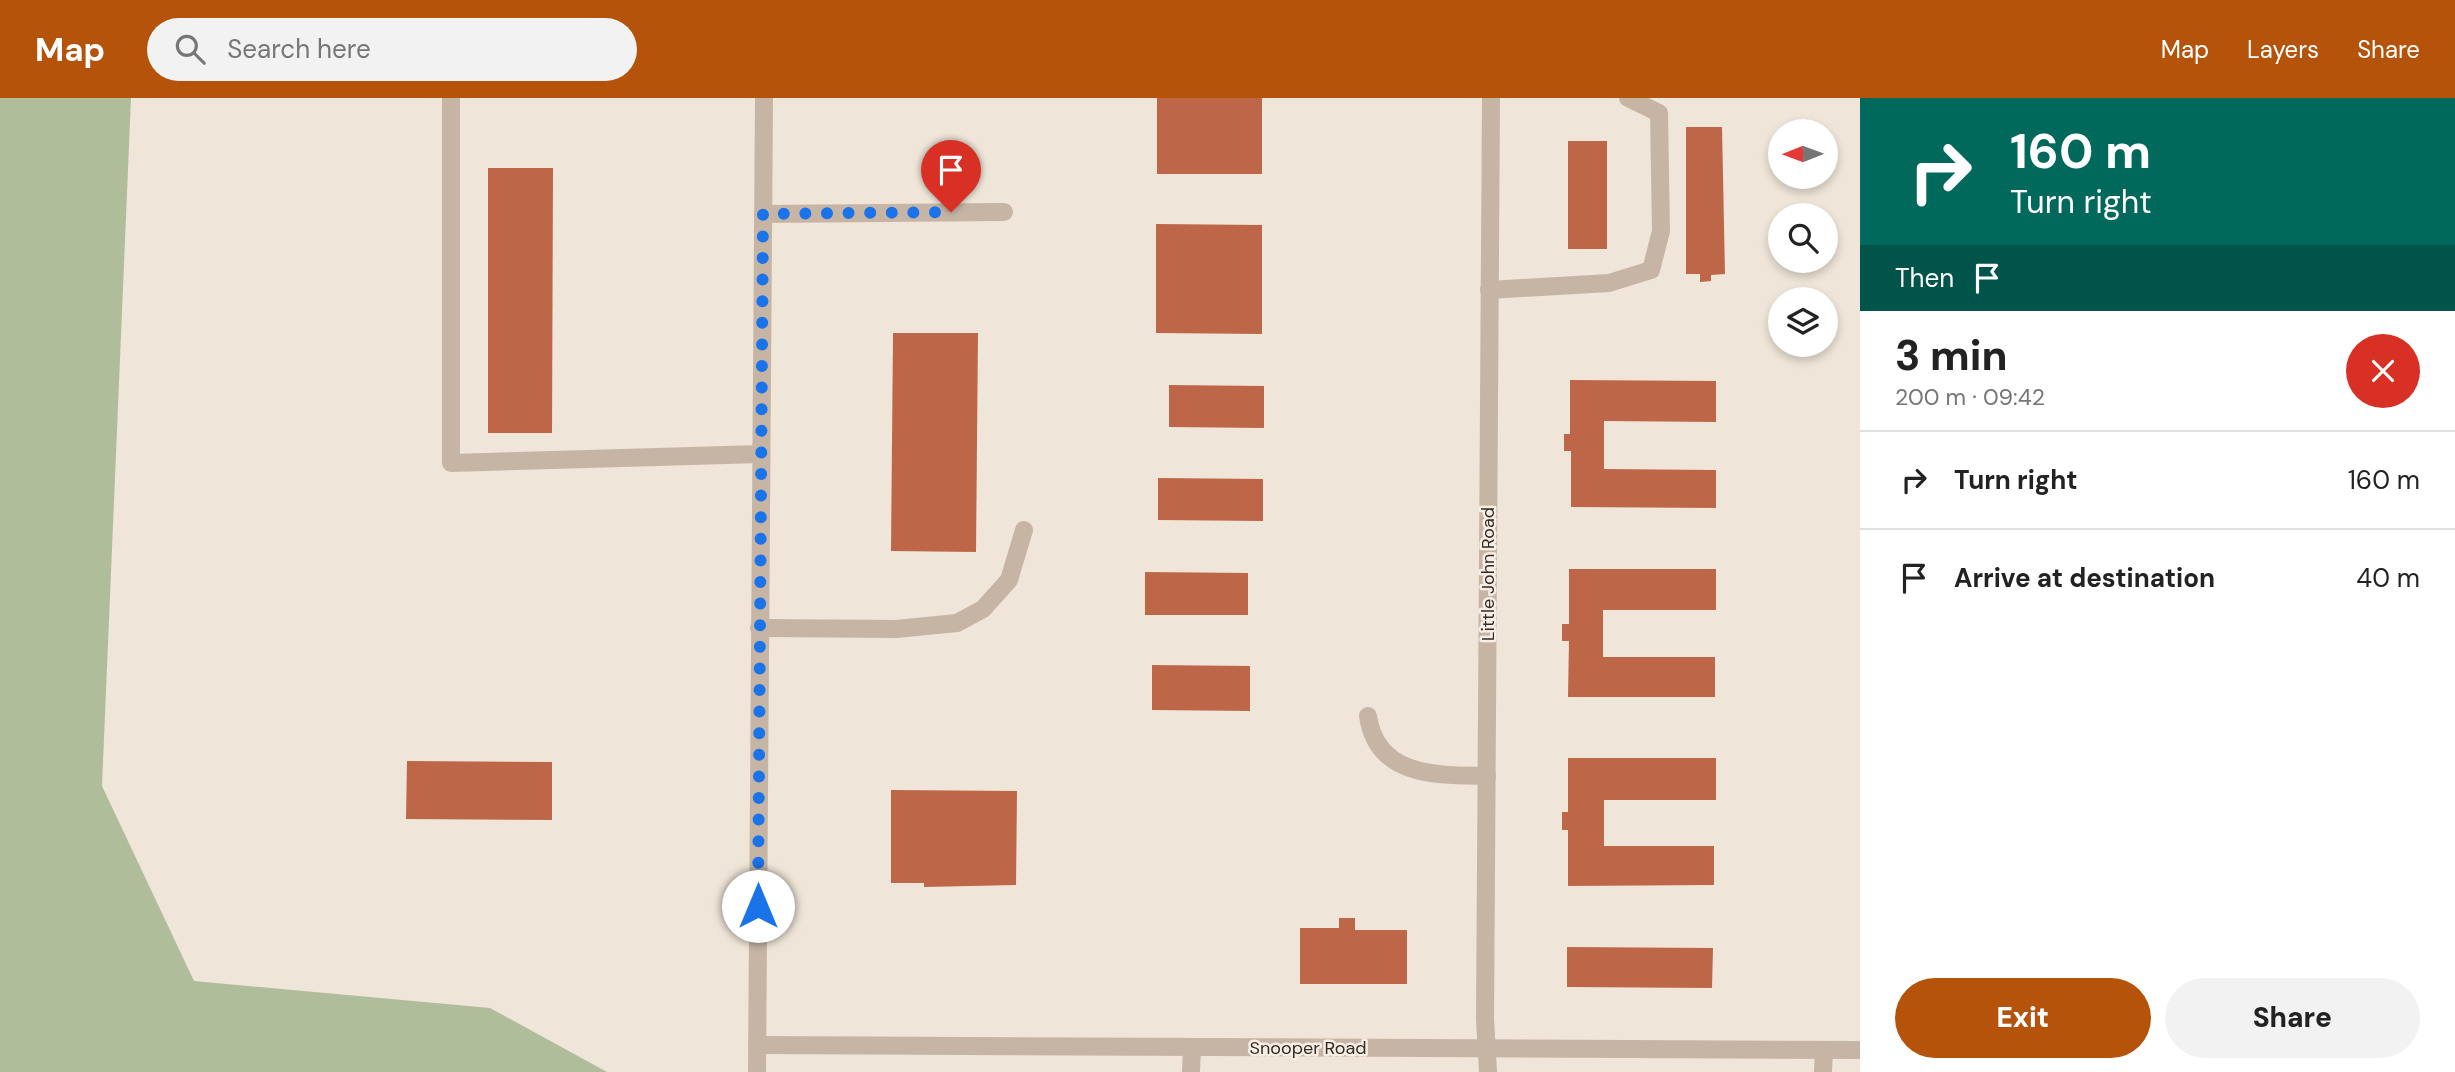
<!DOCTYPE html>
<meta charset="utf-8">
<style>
body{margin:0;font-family:"DM Sans",sans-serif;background:#f2f2f2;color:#222;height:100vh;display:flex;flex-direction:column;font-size:26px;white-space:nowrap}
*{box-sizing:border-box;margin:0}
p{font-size:23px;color:#767676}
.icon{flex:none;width:38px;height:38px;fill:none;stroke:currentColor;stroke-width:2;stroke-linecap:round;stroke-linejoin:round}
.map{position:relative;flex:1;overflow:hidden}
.panel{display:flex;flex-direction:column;background:#fff;width:595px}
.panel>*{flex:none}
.hud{background:#00695c;color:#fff;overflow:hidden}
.needle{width:46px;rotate:269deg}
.buttons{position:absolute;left:1768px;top:21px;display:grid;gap:14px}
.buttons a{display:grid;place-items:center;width:70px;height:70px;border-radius:50%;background:#fff;box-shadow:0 4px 10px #0003;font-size:35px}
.pin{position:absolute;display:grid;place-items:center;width:60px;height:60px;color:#fff;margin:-72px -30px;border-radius:50% 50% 50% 0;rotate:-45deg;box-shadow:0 0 7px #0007}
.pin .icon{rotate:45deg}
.me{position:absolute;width:77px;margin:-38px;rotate:0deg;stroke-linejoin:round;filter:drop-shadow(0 0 5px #0008)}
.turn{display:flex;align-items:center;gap:24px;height:147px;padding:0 35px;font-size:32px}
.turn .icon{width:91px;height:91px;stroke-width:2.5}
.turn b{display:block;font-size:49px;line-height:60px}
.then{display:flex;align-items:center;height:66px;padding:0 35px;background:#0003;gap:14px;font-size:26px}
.round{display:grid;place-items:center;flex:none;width:74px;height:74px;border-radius:37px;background:#f2f2f2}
.summary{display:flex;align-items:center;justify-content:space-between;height:119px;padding:0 35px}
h1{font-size:42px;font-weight:800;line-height:52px}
.button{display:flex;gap:14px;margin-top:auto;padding:14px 35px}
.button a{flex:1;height:80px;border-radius:42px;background:#b45309;color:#fff;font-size:28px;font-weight:800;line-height:80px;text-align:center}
.button a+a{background:#f2f2f2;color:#222}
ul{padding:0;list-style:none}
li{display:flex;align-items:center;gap:21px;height:98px;padding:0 35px;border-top:2px solid #e0e0e0}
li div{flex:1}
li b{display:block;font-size:26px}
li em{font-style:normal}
header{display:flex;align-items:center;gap:42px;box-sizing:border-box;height:98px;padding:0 35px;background:#b45309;color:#fff}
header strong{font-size:33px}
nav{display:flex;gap:38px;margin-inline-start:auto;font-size:24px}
.search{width:490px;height:63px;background:#f2f2f2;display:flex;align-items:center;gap:18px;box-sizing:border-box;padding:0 24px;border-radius:38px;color:#767676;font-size:26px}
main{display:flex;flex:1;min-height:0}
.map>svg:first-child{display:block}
</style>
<header>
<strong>Map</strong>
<div class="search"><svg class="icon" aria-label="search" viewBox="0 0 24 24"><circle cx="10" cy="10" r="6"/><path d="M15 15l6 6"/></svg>Search here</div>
<nav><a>Map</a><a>Layers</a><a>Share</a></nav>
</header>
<main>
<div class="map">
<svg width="1860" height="974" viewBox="0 0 1860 974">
<rect width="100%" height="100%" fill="#efe5d8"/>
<path fill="#b0bd9a" d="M 0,0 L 131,0 L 102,688 L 194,883 L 490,910 L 607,974 L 0,974 Z"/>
<g fill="#be6748">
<rect x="1157" y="0" width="105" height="76"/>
<path d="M 1686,29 L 1722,29 L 1725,176 L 1711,177 L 1711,183 L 1700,184 L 1700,176 L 1686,176 Z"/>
<rect x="1568" y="43" width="39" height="108"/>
<path d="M 488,70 L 553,70 L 552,335 L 488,335 Z"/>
<path d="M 1156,126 L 1262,127 L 1262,236 L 1156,235 Z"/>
<path d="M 893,235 L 978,235 L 976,454 L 891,453 Z"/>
<path d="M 1570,282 L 1716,283 L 1716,324 L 1604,323 L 1604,371 L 1716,372 L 1716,410 L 1571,409 L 1571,353 L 1564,353 L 1564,336 L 1570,336 Z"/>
<path d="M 1169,287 L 1264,288 L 1264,330 L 1169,329 Z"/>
<path d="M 1158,380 L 1263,381 L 1263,423 L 1158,422 Z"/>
<path d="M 1569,471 L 1716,471 L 1716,512 L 1603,512 L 1603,559 L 1715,559 L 1715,599 L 1568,599 L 1569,543 L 1562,543 L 1562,526 L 1569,526 Z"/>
<path d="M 1145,474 L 1248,475 L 1248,517 L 1145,517 Z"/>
<path d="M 1152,567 L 1250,568 L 1250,613 L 1152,612 Z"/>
<path d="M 1568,660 L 1716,660 L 1716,702 L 1604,702 L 1604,748 L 1714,748 L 1714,787 L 1568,788 L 1568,732 L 1562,732 L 1562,714 L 1568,714 Z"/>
<path d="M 407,663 L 552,664 L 552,722 L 406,721 Z"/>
<path d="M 891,692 L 1017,693 L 1016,787 L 924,789 L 924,785 L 891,785 Z"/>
<path d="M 1339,820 L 1355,820 L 1355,832 L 1407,832 L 1407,886 L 1300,886 L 1300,830 L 1339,830 Z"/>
<path d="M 1567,849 L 1713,850 L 1712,890 L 1567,889 Z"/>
</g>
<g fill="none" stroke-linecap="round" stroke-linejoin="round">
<g stroke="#c6b5a5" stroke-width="18">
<path d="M 451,0 L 451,365 L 761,356"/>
<path d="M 763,116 L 1004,114"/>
<path d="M 1489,192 L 1609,185 L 1651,172 L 1661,133 L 1659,15 L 1628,0"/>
<path d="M 759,530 L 896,531 L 957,525 L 983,511 L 1009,482 L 1024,432"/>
<path d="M 1368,618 C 1377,680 1438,677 1487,678"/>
<path d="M 757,947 L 1860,952"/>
<path d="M 757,974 L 764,0"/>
<path d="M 1191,974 L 1192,950"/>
<path d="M 1488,974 L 1485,921 L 1491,0"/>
<path d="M 1823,974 L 1824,952"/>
</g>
</g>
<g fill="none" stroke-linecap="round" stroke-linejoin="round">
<path stroke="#1a73e8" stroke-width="12" stroke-dasharray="0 21.6" d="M 758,808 L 763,116 L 951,114"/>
</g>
<g text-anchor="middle" stroke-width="5" stroke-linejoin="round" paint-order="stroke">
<g font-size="18" fill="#322a26" stroke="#f7efe4">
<text transform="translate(1488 476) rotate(-90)" y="6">Little John Road</text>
<text x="1308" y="956">Snooper Road</text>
</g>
</g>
</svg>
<div class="buttons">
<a><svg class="needle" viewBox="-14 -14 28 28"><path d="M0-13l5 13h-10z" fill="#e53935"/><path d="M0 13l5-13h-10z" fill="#767676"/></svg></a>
<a><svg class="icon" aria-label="search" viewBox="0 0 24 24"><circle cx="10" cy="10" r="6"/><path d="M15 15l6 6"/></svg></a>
<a><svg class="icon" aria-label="layers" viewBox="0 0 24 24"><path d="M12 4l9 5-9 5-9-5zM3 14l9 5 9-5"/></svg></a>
</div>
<div class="pin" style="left:951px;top:114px;background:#d93025"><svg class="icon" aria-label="arrive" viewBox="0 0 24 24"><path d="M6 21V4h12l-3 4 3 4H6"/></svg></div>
<svg class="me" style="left:758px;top:808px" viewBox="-20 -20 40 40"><circle r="19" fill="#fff"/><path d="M0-13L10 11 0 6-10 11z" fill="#1a73e8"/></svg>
</div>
<section class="panel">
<div class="hud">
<div class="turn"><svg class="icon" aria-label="right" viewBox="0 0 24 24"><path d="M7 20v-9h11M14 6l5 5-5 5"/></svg><div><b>160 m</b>Turn right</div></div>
<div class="then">Then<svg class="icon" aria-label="arrive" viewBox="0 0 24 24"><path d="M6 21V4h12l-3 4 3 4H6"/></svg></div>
</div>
<div class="summary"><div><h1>3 min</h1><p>200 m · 09:42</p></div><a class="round" style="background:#d93025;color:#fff"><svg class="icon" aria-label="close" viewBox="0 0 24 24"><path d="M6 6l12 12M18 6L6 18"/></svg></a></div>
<ul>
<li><svg class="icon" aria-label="right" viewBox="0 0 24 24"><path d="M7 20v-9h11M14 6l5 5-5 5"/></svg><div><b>Turn right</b></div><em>160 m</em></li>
<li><svg class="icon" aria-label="arrive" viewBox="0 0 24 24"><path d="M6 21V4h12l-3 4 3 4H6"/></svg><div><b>Arrive at destination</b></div><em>40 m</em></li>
</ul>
<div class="button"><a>Exit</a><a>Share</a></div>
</section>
</main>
